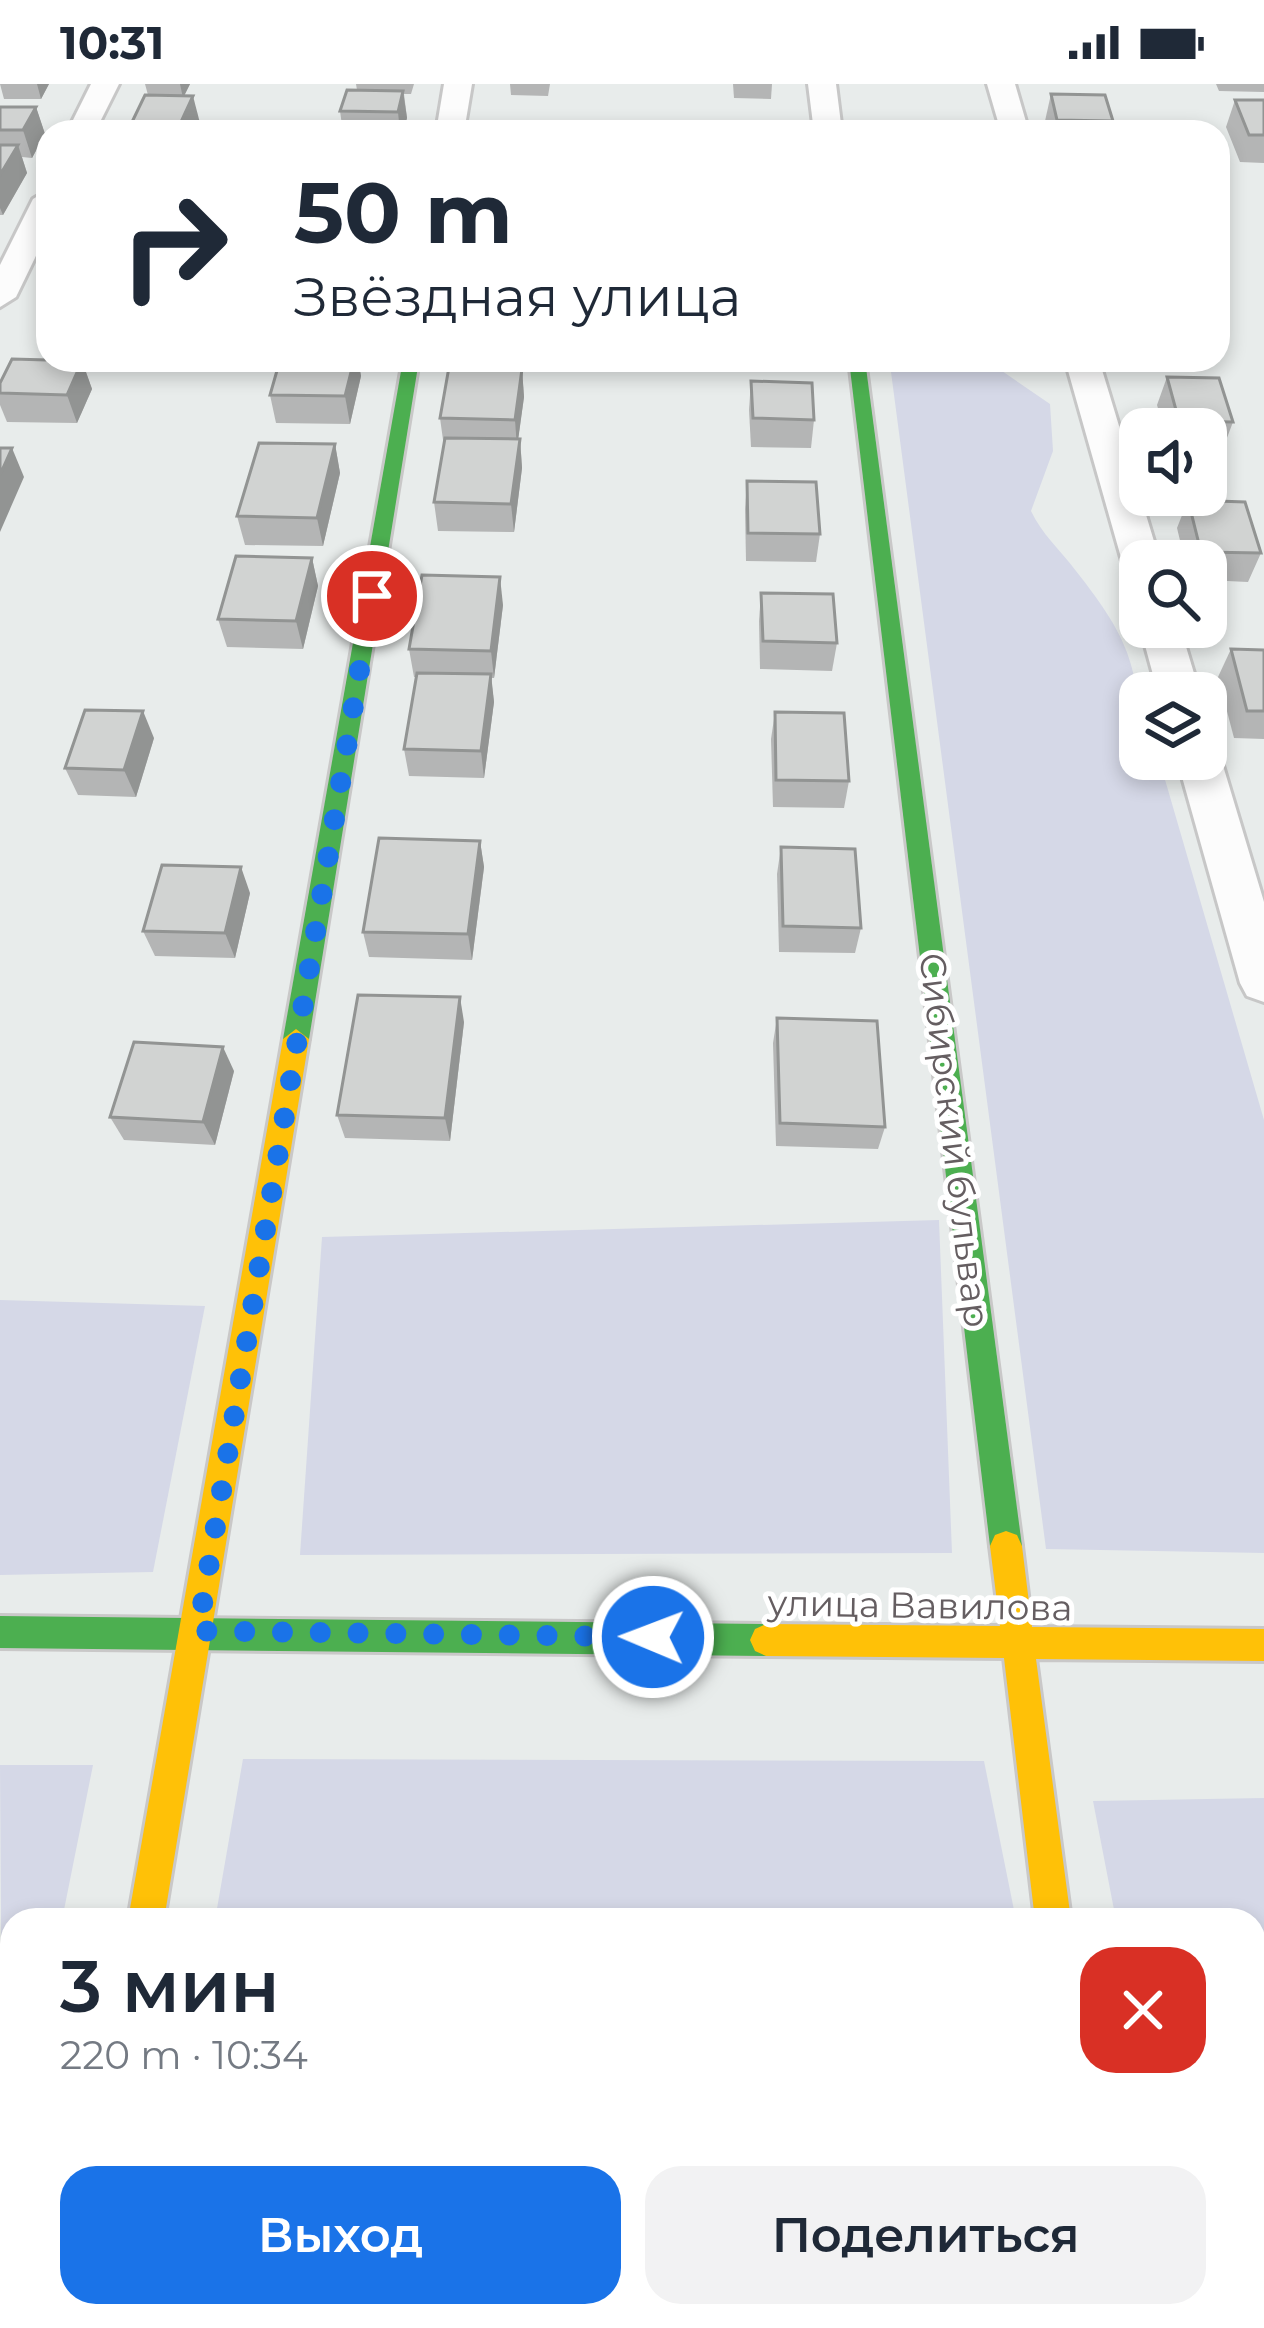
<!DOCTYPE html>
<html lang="ru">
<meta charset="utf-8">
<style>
body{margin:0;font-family:Montserrat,sans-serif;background:#f2f2f3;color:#1f2937;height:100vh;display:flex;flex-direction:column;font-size:45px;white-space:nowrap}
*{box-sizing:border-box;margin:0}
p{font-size:39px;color:#747a83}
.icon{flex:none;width:66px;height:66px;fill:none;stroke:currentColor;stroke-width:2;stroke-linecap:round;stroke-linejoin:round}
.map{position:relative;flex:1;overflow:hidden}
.sheet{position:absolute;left:0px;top:1824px;width:1266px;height:420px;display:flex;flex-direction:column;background:#fff;border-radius:36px 36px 0 0;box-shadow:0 6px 18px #0003}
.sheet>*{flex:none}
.guide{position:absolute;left:36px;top:36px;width:1194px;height:252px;border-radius:36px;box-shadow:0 6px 18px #0003;background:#fff;color:#1f2937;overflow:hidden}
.tools{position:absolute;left:1119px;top:324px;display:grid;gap:24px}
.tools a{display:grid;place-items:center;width:108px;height:108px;border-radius:24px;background:#fff;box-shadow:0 6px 18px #0003;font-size:60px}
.pin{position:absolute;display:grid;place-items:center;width:102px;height:102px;color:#fff;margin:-51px;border:6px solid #fff;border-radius:50%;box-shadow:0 3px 12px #0007}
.me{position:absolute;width:132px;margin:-66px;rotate:271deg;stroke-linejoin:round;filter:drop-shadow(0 0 9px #0008)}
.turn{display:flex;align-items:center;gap:42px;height:252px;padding:0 60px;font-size:54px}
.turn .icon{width:156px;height:156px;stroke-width:2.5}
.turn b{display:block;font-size:84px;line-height:102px}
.round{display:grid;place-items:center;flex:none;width:126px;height:126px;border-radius:36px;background:#f2f2f3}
.summary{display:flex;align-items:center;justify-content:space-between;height:204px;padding:0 60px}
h1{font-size:72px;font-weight:600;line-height:90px}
.button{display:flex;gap:24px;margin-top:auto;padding:24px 60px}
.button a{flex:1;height:138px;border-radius:36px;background:#1a73e8;color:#fff;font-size:48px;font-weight:600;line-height:138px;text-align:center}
.button a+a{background:#f2f2f3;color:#1f2937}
.status{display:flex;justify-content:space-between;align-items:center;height:84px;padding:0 60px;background:#fff;direction:ltr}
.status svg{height:33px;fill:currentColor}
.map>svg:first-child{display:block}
</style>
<div class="status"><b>10:31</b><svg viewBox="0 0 49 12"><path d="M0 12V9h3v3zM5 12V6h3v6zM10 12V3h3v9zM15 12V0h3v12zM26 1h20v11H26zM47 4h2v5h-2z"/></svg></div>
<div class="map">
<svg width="1264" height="2244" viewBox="0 0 1264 2244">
<rect width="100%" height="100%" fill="#e8eceb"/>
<g fill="#d5d8e7">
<path d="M 894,276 L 986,276 L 1050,320 L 1053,367 L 1031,427 C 1041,449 1061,467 1076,487 C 1132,558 1140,585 1140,675 L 1159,675 L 1264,1036 L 1264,1469 L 1046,1465 L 891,288 Z"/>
<path d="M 939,1136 L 952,1469 L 300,1471 L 322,1153 Z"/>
<path d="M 0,1216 L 205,1222 L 153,1488 L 0,1491 Z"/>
<path d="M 243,1675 L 984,1677 L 1016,1836 L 215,1836 Z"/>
<path d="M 0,1681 L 93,1681 L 62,1836 L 12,1836 L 12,2087 L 3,2133 Z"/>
<path d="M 1264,1714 L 1264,2184 L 1254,2185 L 1254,1836 L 1116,1836 L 1093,1717 Z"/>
</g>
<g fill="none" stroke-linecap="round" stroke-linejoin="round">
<g stroke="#c7c7c7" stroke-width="6">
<g id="street">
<path d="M 91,0 L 119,0 L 95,48 L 67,48 Z"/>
<path d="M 444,0 L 472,0 L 464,48 L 436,48 Z"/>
<path d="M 808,0 L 836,0 L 842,48 L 814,48 Z"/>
<path d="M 987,0 L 1015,0 L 1029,48 L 1001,48 Z"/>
<path d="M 48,106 L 48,147 L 16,213 L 0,223 L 0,181 L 33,115 Z"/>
<path d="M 1065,276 L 1099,276 L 1160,477 L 1140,477 L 1140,489 L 1127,486 L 1122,477 Z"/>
<path d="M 1140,543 L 1180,543 L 1200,609 L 1158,609 Z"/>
<path d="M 1206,662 L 1214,664 L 1221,675 L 1264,818 L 1264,918 L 1247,912 L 1240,899 L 1177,675 L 1206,675 Z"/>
<path d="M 35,2232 L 115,2232 L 112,2244 L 32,2244 Z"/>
<path d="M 1064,2232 L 1144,2232 L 1145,2244 L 1065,2244 Z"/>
</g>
</g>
<g stroke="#c9c8c8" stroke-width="6">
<g id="fast">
<path d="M 403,276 L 419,276 L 309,955 L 296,965 L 283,955 Z"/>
<path d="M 849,276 L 865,276 L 1022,1462 L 1017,1473 L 1006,1477 L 995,1473 L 990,1462 Z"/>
<path d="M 0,1532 L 766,1540 L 777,1545 L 782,1556 L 777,1567 L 766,1572 L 0,1564 Z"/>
</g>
</g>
<g stroke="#c9c8c8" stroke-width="6">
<g id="slow">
<path d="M 296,945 L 309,955 L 164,1836 L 128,1836 L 283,955 Z"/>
<path d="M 1006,1447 L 1017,1451 L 1022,1462 L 1032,1543 L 1264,1545 L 1264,1577 L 1036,1575 L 1071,1836 L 1035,1836 L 1004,1574 L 766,1572 L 755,1567 L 750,1556 L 755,1545 L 766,1540 L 1000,1542 L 990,1462 L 995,1451 Z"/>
</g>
</g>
<use href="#street" fill="#fcfcfc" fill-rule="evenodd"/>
<use href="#fast" fill="#4caf50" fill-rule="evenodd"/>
<use href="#slow" fill="#ffc107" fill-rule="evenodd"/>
</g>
<g fill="#b4b5b5">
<path d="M 0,0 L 49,0 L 41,15 L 4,15 Z"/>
<path d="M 145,0 L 190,0 L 184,12 L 200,39 L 196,48 L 135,48 L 132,38 L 148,11 Z"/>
<path d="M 356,0 L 414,0 L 411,10 L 404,10 L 407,34 L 403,48 L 343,48 L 340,27 L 357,6 Z"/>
<path d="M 510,0 L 550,0 L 548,12 L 511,11 Z"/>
<path d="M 733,0 L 772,0 L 771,15 L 734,14 Z"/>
<path d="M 1216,0 L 1264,0 L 1264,8 L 1219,7 Z"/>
<path d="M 1051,10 L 1113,37 L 1110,48 L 1047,48 L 1045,37 Z"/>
<path d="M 1235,16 L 1264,16 L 1264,79 L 1240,78 L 1226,43 Z"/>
<path d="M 0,23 L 36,23 L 45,50 L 32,74 L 22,73 L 27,89 L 3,131 L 0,131 Z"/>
<path d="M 280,276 L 358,276 L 361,292 L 350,340 L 276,339 L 270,311 Z"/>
<path d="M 82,277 L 92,305 L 77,339 L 7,338 L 0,321 L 0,299 Z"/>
<path d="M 522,285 L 524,313 L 518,355 L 520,355 L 522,384 L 514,448 L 438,447 L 434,418 L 444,363 L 440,334 Z"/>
<path d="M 1167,293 L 1233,338 L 1222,367 L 1206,366 L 1206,345 L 1164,345 L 1157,321 Z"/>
<path d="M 751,297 L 814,336 L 811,364 L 751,363 L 749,326 Z"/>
<path d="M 335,360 L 340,389 L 323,462 L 245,461 L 237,432 Z"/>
<path d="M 747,397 L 820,450 L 816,478 L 746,477 L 745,425 Z"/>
<path d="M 1188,416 L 1261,469 L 1248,498 L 1206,496 L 1206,477 L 1185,477 L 1177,444 Z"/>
<path d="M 312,474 L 318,502 L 303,565 L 227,563 L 218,535 Z"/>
<path d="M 761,509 L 837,559 L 832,587 L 760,585 L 759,537 Z"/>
<path d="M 503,521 L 494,594 L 491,594 L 494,618 L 484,694 L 409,692 L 404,665 L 416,593 L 414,593 L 409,565 Z"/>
<path d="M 1231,565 L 1264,566 L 1264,655 L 1234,654 L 1218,593 Z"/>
<path d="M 775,628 L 849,697 L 844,724 L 773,723 L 771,655 Z"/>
<path d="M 154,654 L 136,713 L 78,711 L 65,684 Z"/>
<path d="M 480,757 L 484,783 L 472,876 L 369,873 L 363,848 Z"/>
<path d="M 781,763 L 861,844 L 855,869 L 779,868 L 777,790 Z"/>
<path d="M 250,809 L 235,874 L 155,872 L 143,847 Z"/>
<path d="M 777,934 L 885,1043 L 878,1065 L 776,1062 L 773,959 Z"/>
<path d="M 464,938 L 450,1057 L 345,1054 L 337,1031 Z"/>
<path d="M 234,987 L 215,1061 L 124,1056 L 110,1033 Z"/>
</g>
<g fill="#929493">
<path d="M 37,0 L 49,0 L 41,15 Z"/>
<path d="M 180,0 L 190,0 L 183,14 Z"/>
<path d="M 403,7 L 407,34 L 403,48 L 400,48 L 398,28 Z"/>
<path d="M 193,12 L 200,39 L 196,48 L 184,48 L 181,38 Z"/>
<path d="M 36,23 L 45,50 L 32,74 L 23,46 Z"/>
<path d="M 18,61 L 27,89 L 3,131 L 0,124 L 0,91 Z"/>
<path d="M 354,276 L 358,276 L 361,292 L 350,340 L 345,312 Z"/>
<path d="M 82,277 L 92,305 L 77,339 L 67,311 Z"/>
<path d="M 522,285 L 524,313 L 517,364 L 515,336 Z"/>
<path d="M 520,355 L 522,384 L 514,448 L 511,420 Z"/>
<path d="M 335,360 L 340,389 L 323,462 L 317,434 Z"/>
<path d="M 12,364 L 24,393 L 0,448 L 0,391 Z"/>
<path d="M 312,474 L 318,502 L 303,565 L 296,537 Z"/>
<path d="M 500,493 L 503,521 L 494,594 L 491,567 Z"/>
<path d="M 491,590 L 494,618 L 484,694 L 481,667 Z"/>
<path d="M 143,627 L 154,654 L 136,713 L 124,686 Z"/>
<path d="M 480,757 L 484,783 L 472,876 L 468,850 Z"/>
<path d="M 241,783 L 250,809 L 235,874 L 225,849 Z"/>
<path d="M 460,913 L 464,938 L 450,1057 L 445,1034 Z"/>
<path d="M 223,963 L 234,987 L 215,1061 L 203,1038 Z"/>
</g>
<g fill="#d1d3d2" stroke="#929493" stroke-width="3">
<path d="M 347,6 L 403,7 L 398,28 L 340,27 Z"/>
<path d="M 1051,10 L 1105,11 L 1113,37 L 1057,36 Z"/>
<path d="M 145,11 L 193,12 L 181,38 L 132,38 Z"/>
<path d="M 1235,16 L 1264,16 L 1264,51 L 1249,51 Z"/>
<path d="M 0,23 L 36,23 L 23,46 L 0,46 Z"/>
<path d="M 0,61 L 18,61 L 0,91 Z"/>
<path d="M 12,275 L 82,277 L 67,311 L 0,309 L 0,299 Z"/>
<path d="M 280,276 L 354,276 L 345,312 L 270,311 Z"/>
<path d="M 449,283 L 522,285 L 515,336 L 440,334 Z"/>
<path d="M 1167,293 L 1219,294 L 1233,338 L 1179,337 Z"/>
<path d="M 751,297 L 812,299 L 814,336 L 753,334 Z"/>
<path d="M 445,354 L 520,355 L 511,420 L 434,418 Z"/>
<path d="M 259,359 L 335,360 L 317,434 L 237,432 Z"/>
<path d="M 0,364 L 12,364 L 0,391 Z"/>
<path d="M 747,397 L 816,398 L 820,450 L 748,449 Z"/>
<path d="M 1188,416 L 1245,418 L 1261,469 L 1201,468 Z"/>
<path d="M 236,472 L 312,474 L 296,537 L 218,535 Z"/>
<path d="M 422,491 L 500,493 L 491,567 L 409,565 Z"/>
<path d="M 761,509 L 833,510 L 837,559 L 763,557 Z"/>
<path d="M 1231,565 L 1264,566 L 1264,627 L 1247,627 Z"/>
<path d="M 417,589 L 491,590 L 481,667 L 404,665 Z"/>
<path d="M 85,626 L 143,627 L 124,686 L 65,684 Z"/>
<path d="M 775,628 L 844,629 L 849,697 L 776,696 Z"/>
<path d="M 379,754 L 480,757 L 468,850 L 363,848 Z"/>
<path d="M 781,763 L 855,765 L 861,844 L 783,842 Z"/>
<path d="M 162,781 L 241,783 L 225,849 L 143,847 Z"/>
<path d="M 358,911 L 460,913 L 445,1034 L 337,1031 Z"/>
<path d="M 777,934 L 877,937 L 885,1043 L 780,1039 Z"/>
<path d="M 134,958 L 223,963 L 203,1038 L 110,1033 Z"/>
</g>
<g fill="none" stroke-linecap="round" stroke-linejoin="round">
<path stroke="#1a73e8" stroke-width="21" stroke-dasharray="0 37.8" d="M 372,512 L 198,1547 L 653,1553"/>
</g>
<g text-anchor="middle" stroke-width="10" stroke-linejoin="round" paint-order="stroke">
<g font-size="36" fill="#655e61" stroke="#fff">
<text transform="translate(955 1056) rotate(83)" y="13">Сибирский бульвар</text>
<text transform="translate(920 1521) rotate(1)" y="13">улица Вавилова</text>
</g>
</g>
</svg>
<div class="tools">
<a><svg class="icon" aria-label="sound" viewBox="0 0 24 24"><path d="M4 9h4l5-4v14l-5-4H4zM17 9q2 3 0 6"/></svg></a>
<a><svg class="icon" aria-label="search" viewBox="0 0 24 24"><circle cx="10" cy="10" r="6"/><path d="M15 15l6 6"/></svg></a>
<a><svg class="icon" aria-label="layers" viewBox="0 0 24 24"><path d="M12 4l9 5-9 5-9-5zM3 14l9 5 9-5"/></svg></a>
</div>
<div class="pin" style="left:372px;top:512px;background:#d93025"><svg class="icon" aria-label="arrive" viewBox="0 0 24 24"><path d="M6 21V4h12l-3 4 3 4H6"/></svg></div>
<svg class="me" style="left:653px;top:1553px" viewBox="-20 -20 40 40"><circle r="17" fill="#1a73e8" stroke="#fff" stroke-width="3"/><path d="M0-11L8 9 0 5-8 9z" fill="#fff"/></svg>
<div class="guide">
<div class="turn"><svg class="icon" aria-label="right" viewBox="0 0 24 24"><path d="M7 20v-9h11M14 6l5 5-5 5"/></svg><div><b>50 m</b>Звёздная улица</div></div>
</div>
<section class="sheet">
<div class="summary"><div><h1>3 мин</h1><p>220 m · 10:34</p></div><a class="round" style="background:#d93025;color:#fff"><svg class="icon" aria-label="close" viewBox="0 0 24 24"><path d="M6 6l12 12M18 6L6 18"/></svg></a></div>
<div class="button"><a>Выход</a><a>Поделиться</a></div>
</section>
</div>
